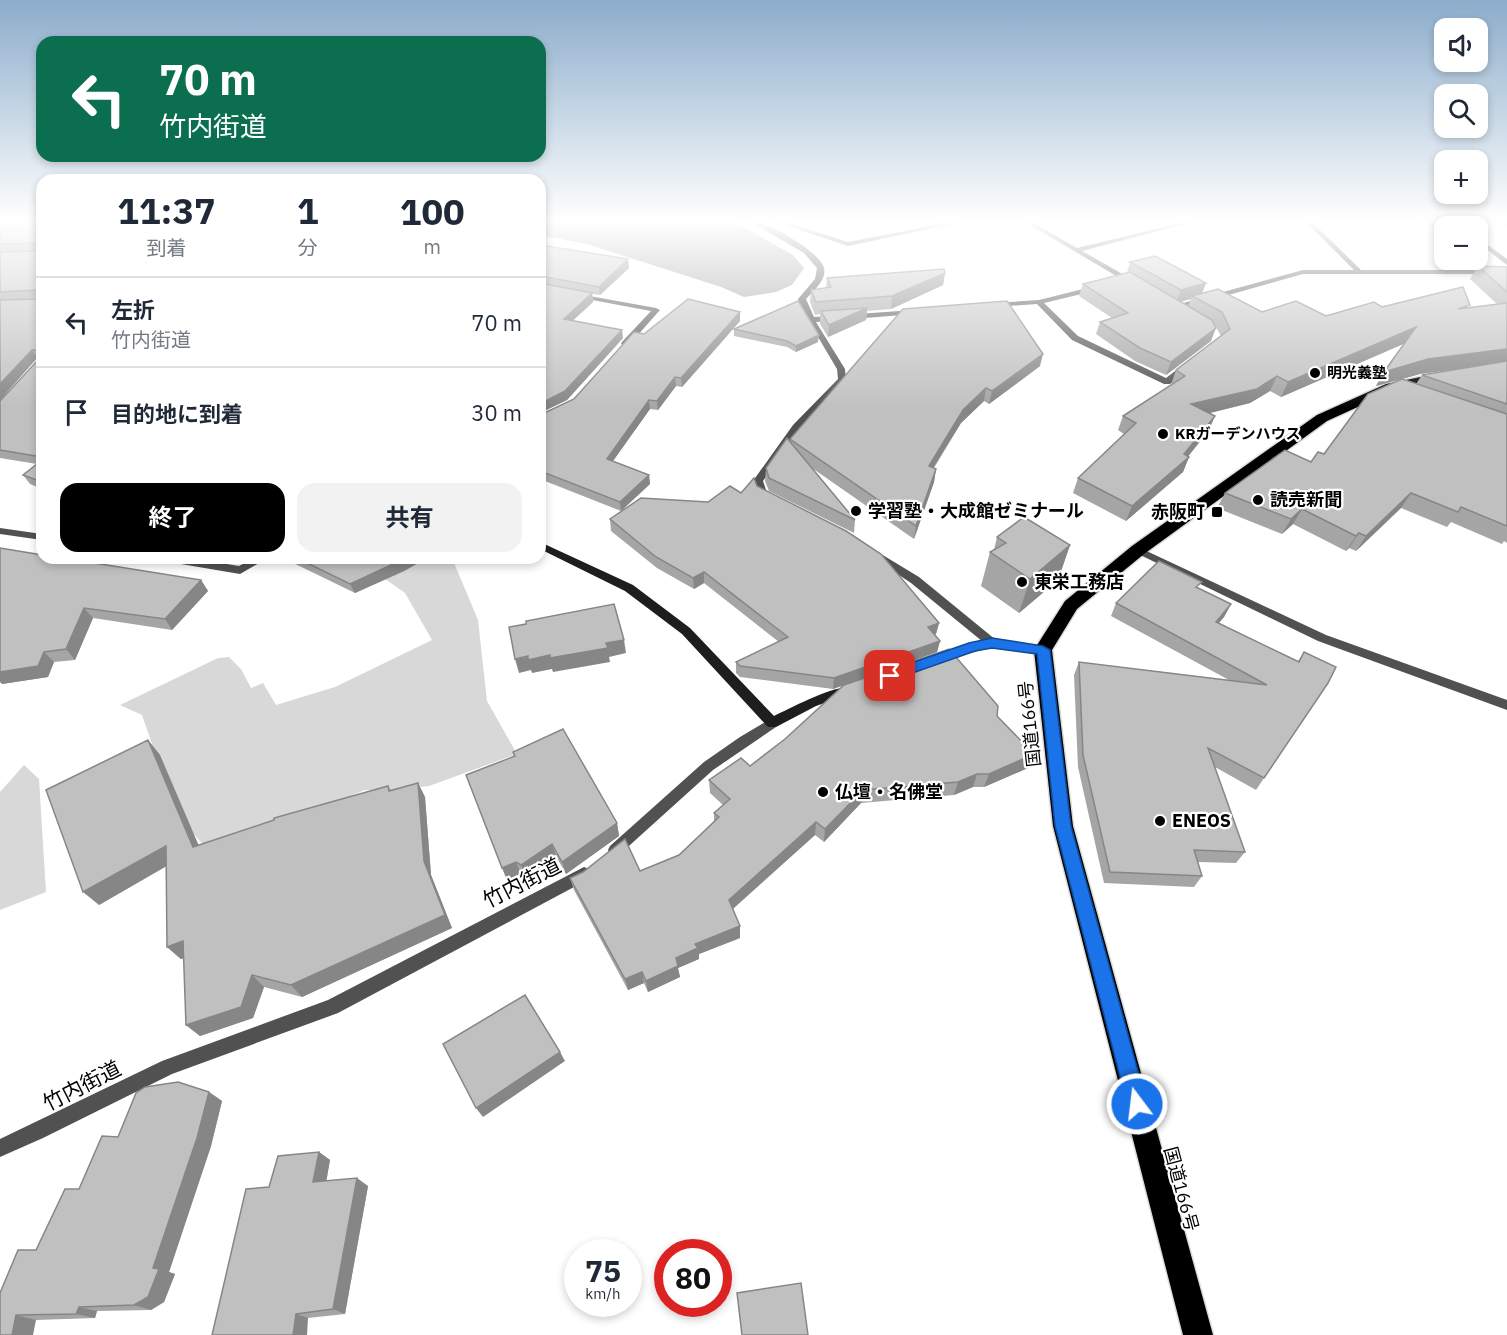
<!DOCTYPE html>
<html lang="ja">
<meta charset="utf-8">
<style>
body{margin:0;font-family:"IBM Plex Sans","Noto Sans JP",sans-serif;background:#f2f2f3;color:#1f2937;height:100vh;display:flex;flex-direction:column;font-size:22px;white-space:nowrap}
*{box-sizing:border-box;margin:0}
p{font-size:20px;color:#747a83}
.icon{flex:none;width:33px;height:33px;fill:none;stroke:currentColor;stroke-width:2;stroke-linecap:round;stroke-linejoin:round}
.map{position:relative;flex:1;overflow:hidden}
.sheet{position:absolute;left:36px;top:174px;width:510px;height:390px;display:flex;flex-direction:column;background:#fff;border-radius:18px;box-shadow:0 3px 9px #0003}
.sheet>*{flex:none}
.guide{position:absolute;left:36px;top:36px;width:510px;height:126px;border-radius:18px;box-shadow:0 3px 9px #0003;background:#0b6e4f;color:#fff;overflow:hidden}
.buttons{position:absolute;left:1434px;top:18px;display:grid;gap:12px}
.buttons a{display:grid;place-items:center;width:54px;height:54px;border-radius:12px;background:#fff;box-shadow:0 3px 9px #0003;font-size:30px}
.speed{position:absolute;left:564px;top:1239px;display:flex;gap:12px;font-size:30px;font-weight:700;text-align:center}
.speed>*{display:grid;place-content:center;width:78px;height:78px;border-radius:50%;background:#fff;box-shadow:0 3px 9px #0003;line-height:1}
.speed small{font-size:15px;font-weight:400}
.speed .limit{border:9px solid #d22;background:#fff;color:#111}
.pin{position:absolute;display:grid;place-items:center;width:51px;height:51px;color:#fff;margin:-26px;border-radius:12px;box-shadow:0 3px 9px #0006}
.me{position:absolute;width:66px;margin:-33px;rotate:345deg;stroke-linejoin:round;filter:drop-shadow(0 0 4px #0008)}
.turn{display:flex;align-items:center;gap:21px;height:126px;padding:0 24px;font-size:27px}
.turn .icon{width:78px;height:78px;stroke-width:2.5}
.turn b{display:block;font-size:42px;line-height:51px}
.eta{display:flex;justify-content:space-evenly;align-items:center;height:102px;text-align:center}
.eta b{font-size:36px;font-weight:700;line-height:42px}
.button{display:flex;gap:12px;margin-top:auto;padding:12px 24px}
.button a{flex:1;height:69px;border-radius:18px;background:#000;color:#fff;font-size:24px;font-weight:700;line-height:69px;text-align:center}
.button a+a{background:#f2f2f3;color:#1f2937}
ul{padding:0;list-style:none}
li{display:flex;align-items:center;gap:18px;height:90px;padding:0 24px;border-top:2px solid #e0e1e3}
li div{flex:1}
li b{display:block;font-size:22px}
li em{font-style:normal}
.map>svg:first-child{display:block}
</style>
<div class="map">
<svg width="1507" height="1335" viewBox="0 0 1507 1335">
<rect width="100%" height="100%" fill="#fff"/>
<g fill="#d8d8d8">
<path d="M 427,558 L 452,558 L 478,620 L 487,701 L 517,754 L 429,786 L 390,790 L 365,790 L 299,817 L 205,847 L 193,833 L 160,755 L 154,750 L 142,715 L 120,705 L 218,658 L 229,657 L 241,669 L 251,688 L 263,683 L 276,705 L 335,687 L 432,640 L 405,593 L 385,579 Z"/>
<path d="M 24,765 L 39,779 L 46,892 L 0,910 L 0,792 Z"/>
</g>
<path fill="#9f9f9f" d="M 540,222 L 734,222 L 793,255 L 804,268 L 792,285 L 776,292 L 744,297 L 721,287 L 587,244 L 540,235 Z"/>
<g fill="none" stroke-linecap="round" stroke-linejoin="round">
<g fill="#9f9f9f" fill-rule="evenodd">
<path d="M 1418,222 C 1426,221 1435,225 1443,224 C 1452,224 1460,221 1469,222 L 1444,226 L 1444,229 Z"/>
<path d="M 1484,222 L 1507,222 L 1507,226 Z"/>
</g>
<g stroke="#dbdbdb" stroke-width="3">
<path id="highway" d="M 1440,373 L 1444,374 L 1446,377 L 1444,380 L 1395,390 L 1327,421 L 1144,554 L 1077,609 L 1052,650 L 1073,826 L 1213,1335 L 1183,1335 L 1053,826 L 1034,650 L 1065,601 L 1132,546 L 1317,415 L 1386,384 Z"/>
</g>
<g fill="#515151" fill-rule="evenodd">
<path d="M 751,222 C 767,221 819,251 824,268 C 827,280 813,291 806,299 L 814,317 L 914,310 L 918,312 L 914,314 L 816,322 L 845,369 L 846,380 L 799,429 L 763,481 L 767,493 L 773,498 L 768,501 L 759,497 L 753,481 L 793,425 L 838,379 L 837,369 L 799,305 L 798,299 L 815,279 L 817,268 L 804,253 Z"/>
<path d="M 776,222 L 785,222 L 848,242 L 951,222 L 962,222 L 848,246 Z"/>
<path d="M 1025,222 L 1032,222 L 1077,248 L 1184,222 L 1193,222 L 1082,251 L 1133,280 L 1133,284 L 1130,284 Z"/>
<path d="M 1306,222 L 1312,222 L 1361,270 L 1507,270 L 1507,274 L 1303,274 L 1175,310 L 1167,306 L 1171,304 L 1176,305 L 1303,270 L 1354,270 Z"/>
<path d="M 1484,245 L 1488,245 L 1507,259 L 1507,265 L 1484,247 Z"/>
<path d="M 1095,286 L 1098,286 L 1098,290 L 1044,303 L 1078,336 L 1166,378 L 1183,365 L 1189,365 L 1189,369 L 1170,384 L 1164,384 L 1072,340 L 1037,304 L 994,307 L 990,305 L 994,303 L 1039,300 Z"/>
<path d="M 573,293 L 656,308 L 660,310 L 628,346 L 625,346 L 621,344 L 622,342 L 651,311 L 576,297 L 572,295 Z"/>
<path d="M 0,528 L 42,534 L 42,540 L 0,534 Z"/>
<path d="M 1138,547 L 1326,635 L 1507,700 L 1507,710 L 1318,641 L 1134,552 L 1133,550 L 1134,548 Z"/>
<path d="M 876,551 L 919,577 L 996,640 L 998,643 L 996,646 L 988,646 L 911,583 L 872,557 L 871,555 L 872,553 Z"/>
<path d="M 164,558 L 190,558 L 239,566 L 254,558 L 268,558 L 240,574 L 169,562 Z"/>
<path d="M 772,718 L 776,719 L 778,723 L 776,727 L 713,770 L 620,854 L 615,856 L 610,854 L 608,850 L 610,846 L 704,762 L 740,737 Z"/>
<path d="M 584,867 L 589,869 L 591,874 L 589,879 L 338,1013 L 172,1074 L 43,1138 L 0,1157 L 0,1139 L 162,1061 L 328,1000 Z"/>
</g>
<g fill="#1e1e1e" fill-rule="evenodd">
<path d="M 540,542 L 633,585 L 690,628 L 774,716 C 789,709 836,684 850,688 L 852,691 L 850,694 L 816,706 L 776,727 L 768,727 L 682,634 L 625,591 L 540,549 Z"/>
<path d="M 992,639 L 1043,646 L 1049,650 L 1043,654 L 992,647 L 939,662 L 933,658 L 935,655 Z"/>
</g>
<use href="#highway" fill="#000" fill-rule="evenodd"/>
</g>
<g fill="#a5a5a5" fill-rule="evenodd">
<path d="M 0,222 L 42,222 L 42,489 L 30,484 L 23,475 L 37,464 L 0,458 L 0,400 L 38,360 L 37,358 L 0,400 Z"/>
<path d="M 540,245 L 629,268 L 600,295 L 592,294 L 593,302 L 573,320 L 623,338 L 567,400 L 540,413 Z"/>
<path d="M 1130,262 L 1206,283 L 1202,293 L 1262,312 L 1326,316 L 1382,307 L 1468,308 L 1497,304 L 1470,279 L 1478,266 L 1507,267 L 1507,543 L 1504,541 L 1502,544 L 1451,522 L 1447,527 L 1401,508 L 1356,551 L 1349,548 L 1346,551 L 1293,524 L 1282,534 L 1217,508 L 1225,493 L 1311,462 L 1324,454 L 1402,379 L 1376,386 L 1384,372 L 1405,343 L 1281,397 L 1270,391 L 1250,403 L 1210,413 L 1209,430 L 1188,456 L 1189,457 L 1183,472 L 1126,521 L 1073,493 L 1078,478 L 1124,434 L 1118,430 L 1123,416 L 1171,385 L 1176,370 L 1221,336 L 1215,325 L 1211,341 L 1166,375 L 1135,361 L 1096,334 L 1100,322 L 1112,318 L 1079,296 L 1083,284 L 1127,273 ZM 1191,299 L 1188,306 L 1180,301 ZM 1471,367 L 1422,375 L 1416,384 L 1402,379 L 1420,374 Z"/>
<path d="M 945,273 L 943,285 L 891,309 L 867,311 L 866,320 L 828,337 L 820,324 L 820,314 L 815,315 L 810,302 L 811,290 L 826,288 L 827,278 Z"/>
<path d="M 740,312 L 740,321 L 682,387 L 676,386 L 658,410 L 650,409 L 613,461 L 649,475 L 650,484 L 621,511 L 545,481 L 540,485 L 540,415 L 574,399 L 644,334 Z"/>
<path d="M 734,329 L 818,342 L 796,352 L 787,347 L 734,336 Z"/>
<path d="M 1040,366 L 989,404 L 984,401 L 961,423 L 934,468 L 936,469 L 934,482 L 914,539 L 812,468 L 855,520 L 854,533 L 769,491 L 765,481 L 766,468 L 790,442 L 790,439 Z"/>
<path d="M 757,486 L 939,623 L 936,634 L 934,635 L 940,641 L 937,652 L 833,689 L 740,677 L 736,673 L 736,662 L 779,642 L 704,583 L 694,589 L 657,568 L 611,531 L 610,519 L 708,502 L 741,493 Z"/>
<path d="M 997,537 L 1070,545 L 1058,580 L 1019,613 L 981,586 L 990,552 L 994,550 Z"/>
<path d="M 0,548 L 201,580 L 208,591 L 172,630 L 93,618 L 75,660 L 54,662 L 48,677 L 2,684 Z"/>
<path d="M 283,558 L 427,558 L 404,571 L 355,593 Z"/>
<path d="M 1198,589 L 1231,604 L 1224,617 L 1219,623 L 1298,661 L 1304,652 L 1264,778 L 1256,790 L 1215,767 L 1245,852 L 1236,863 L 1198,862 L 1202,876 L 1194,887 L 1104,883 L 1078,767 L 1074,675 L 1079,662 L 1229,680 L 1111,616 L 1116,603 Z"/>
<path d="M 997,716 L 1034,754 L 1028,768 L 984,787 L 973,787 L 954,795 L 861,803 L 824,842 L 815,835 L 733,909 L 740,938 L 699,954 L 699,959 L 678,968 L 680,977 L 648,992 L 644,983 L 628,990 L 574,890 L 570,878 L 640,871 L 679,855 L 714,822 L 714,813 L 723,805 L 710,793 L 709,780 L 750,766 Z"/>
<path d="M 148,740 L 160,755 L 198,845 L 388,786 L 391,790 L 418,783 L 425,797 L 431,875 L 452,928 L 302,997 L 264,987 L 253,1018 L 200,1036 L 186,1025 L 184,958 L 181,959 L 167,947 L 166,866 L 99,905 Z"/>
<path d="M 513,752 L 617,823 L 619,836 L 566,874 L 556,856 L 526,877 L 521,874 L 507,880 L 514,757 Z"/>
<path d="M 209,1092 L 222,1101 L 211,1146 L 169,1272 L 175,1274 L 164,1302 L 151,1310 L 97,1311 L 95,1318 L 36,1320 L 0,1335 L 36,1250 L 79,1189 L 118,1137 Z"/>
<path d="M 319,1152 L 330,1160 L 326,1181 L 368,1186 L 345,1314 L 308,1318 L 212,1335 L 269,1187 Z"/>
</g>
<g fill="#868686">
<path d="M 628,259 L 629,268 L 600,295 L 599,287 Z"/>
<path d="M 945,273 L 943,285 L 891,309 L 892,296 Z"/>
<path d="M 1206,283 L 1201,296 L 1192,296 L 1191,299 L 1176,303 L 1181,290 Z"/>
<path d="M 592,293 L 593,302 L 566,327 L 564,319 Z"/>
<path d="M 867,308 L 866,320 L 828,337 L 829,325 Z"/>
<path d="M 740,312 L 740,321 L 682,387 L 681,378 Z"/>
<path d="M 1416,327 L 1408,342 L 1281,397 L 1288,382 Z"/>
<path d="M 1216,328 L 1211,341 L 1166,375 L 1171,362 Z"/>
<path d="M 622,330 L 623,338 L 567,400 L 540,413 L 540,404 Z"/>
<path d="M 819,335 L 818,342 L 796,352 L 796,346 Z"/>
<path d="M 1507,349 L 1507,362 L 1420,374 L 1376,386 L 1384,372 L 1428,359 Z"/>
<path d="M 32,350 L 37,358 L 0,400 L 0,384 Z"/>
<path d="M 1043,354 L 1040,366 L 989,404 L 992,391 Z"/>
<path d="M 1277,376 L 1270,391 L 1250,403 L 1185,419 L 1191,404 Z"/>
<path d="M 675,377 L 676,386 L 658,410 L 657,401 Z"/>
<path d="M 986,388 L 984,401 L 961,423 L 926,479 L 929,466 L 963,410 Z"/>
<path d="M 649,400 L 650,409 L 608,468 L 607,459 Z"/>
<path d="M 1215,416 L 1209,430 L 1183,463 L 1189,457 L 1183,472 L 1126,521 L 1132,506 L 1184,454 Z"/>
<path d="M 936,469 L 934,482 L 914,539 L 916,526 Z"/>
<path d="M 543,472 L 545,481 L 540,485 L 540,474 Z"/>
<path d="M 649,475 L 650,484 L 621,511 L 620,502 Z"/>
<path d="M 1411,493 L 1401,508 L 1356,551 L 1366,536 Z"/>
<path d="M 1302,509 L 1293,524 L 1282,534 L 1291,519 Z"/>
<path d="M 1359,533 L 1349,548 L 1346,551 L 1356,536 Z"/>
<path d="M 1070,545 L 1058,580 L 1019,613 L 1030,579 Z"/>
<path d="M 406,558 L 427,558 L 404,571 L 355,593 L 350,584 Z"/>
<path d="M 704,572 L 704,583 L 694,589 L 693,578 Z"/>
<path d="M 201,580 L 208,591 L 172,630 L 165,619 Z"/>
<path d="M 1231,604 L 1224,617 L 1209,634 L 1216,622 Z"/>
<path d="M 84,608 L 93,618 L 75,660 L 66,649 Z"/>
<path d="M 939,623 L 936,634 L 925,638 L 928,627 Z"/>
<path d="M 624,640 L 626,653 L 609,657 L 610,662 L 553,672 L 552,669 L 532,673 L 531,670 L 519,673 L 515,659 Z"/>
<path d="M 940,641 L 937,652 L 833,689 L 834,678 Z"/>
<path d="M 44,652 L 54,662 L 48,677 L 2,684 L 0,682 L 0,669 Z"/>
<path d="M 148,740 L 160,755 L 205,860 L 193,847 Z"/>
<path d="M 1034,754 L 1028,768 L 984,787 L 989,774 Z"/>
<path d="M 977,774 L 973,787 L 954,795 L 958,782 Z"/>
<path d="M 418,783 L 425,797 L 431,875 L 452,928 L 302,997 L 291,985 L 424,861 Z"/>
<path d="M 863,790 L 861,803 L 824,842 L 825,829 Z"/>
<path d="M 816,822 L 815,835 L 729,912 L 729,900 Z"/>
<path d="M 617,823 L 619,836 L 566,874 L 562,862 Z"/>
<path d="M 552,844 L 556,856 L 526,877 L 521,865 Z"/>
<path d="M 166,846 L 179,859 L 99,905 L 83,892 Z"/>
<path d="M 516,862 L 521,874 L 507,880 L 502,868 Z"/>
<path d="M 740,926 L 740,938 L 699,954 L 699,959 L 678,968 L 680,977 L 648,992 L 646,981 L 676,958 L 695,944 Z"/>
<path d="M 183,941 L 197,954 L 181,959 L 167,947 Z"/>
<path d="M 642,972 L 644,983 L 628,990 L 625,979 Z"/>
<path d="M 252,975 L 264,987 L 253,1018 L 200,1036 L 186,1025 Z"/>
<path d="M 560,1052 L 565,1061 L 483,1117 L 476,1108 Z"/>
<path d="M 209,1092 L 222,1101 L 211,1146 L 169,1272 L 175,1274 L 164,1302 L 151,1310 L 134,1305 L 153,1268 Z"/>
<path d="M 319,1152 L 330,1160 L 325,1189 L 313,1182 Z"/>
<path d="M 357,1178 L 368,1186 L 345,1314 L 333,1309 Z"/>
<path d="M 79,1307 L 97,1311 L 95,1318 L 76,1314 Z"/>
<path d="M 296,1314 L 308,1318 L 307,1335 L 293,1335 Z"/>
<path d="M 16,1315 L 36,1320 L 33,1335 L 12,1335 Z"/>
</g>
<g fill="#c0c0c0" stroke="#868686" stroke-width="1.5">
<path d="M 0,222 L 42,222 L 42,457 L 0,450 L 0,401 L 38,360 L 38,350 L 32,350 L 0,384 L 0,300 L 37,299 L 39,292 L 37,290 L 0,292 L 0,252 L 37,251 L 39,249 L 37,243 L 0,244 Z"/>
<path d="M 540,245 L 628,259 L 599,287 L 540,276 Z"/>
<path d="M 1155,256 L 1206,283 L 1181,290 L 1130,262 Z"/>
<path d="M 1478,266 L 1507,267 L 1507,292 Z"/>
<path d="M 944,269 L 945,273 L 892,296 L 816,302 L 811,290 L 831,287 L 827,278 Z"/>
<path d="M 1130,272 L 1212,320 L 1216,328 L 1171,362 L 1140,348 L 1100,322 L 1128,313 L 1083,284 Z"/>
<path d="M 540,283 L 592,293 L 564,319 L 622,330 L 565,391 L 540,404 Z"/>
<path d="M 1463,287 L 1470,305 L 1458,309 L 1507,303 L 1507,349 L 1428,359 L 1384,372 L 1416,327 L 1288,382 L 1277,376 L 1257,389 L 1191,404 L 1215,416 L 1184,454 L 1189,457 L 1132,506 L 1078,478 L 1136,423 L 1123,416 L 1185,376 L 1176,370 L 1230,329 L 1222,312 L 1192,296 L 1218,289 L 1262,312 L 1296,301 L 1326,316 L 1374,302 L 1382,307 Z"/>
<path d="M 688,299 L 740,312 L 681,378 L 675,377 L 657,401 L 649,400 L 607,459 L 649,475 L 620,502 L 543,472 L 540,474 L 540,415 L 574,399 L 634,332 L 644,334 Z"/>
<path d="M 798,301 L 819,335 L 796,346 L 787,341 L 734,329 Z"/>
<path d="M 1007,301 L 1043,354 L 992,391 L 986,388 L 963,410 L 929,466 L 936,469 L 916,526 L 790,439 L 903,309 Z"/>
<path d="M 867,308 L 829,325 L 821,311 Z"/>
<path d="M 1507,361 L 1507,404 L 1422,375 Z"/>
<path d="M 1402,379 L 1507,414 L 1507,526 L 1461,507 L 1458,512 L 1411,493 L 1366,536 L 1359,533 L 1356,536 L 1302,509 L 1291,519 L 1225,493 L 1285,450 L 1311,462 L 1318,452 L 1324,454 L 1368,394 Z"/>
<path d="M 787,438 L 855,520 L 769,478 L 766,468 Z"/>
<path d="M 42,460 L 42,482 L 23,475 Z"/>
<path d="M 754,478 L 757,486 L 846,531 L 881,554 L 939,623 L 928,627 L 940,641 L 834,678 L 740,666 L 736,662 L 788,637 L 704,572 L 693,578 L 656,557 L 610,519 L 641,498 L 708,502 L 730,486 L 741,493 Z"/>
<path d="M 1024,517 L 1070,545 L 1030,579 L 990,552 L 1006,543 L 997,537 Z"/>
<path d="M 0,548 L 42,555 L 42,558 L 63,558 L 201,580 L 165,619 L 84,608 L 66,649 L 44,652 L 38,666 L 0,672 Z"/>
<path d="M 297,558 L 406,558 L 350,584 Z"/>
<path d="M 1159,561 L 1202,582 L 1196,587 L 1231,604 L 1216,622 L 1299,662 L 1304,652 L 1336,667 L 1328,683 L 1264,778 L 1208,748 L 1245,852 L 1194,850 L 1202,876 L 1110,872 L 1083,755 L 1079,662 L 1267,685 L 1116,603 Z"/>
<path d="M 614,604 L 624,640 L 606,643 L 608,648 L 550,658 L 550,655 L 528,660 L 528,656 L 515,659 L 509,627 L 526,624 L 526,621 Z"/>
<path d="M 949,649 L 998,706 L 997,716 L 1034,754 L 989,774 L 977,774 L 958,782 L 863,790 L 825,829 L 816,822 L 729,900 L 740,926 L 695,944 L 698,948 L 676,958 L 678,966 L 646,981 L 642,972 L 625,979 L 570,878 L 583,872 L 625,839 L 640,871 L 679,855 L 719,817 L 714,813 L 730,799 L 709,780 L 741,758 L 750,766 L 785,739 L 844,685 Z"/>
<path d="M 563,729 L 617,823 L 562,862 L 552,844 L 521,865 L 516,862 L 502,868 L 466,775 L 515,756 L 513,752 Z"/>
<path d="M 148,740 L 193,847 L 274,820 L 274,818 L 388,786 L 389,791 L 418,783 L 424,861 L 445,915 L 291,985 L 252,975 L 241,1007 L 186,1025 L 183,941 L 167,947 L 166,846 L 83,892 L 46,790 Z"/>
<path d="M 525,995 L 560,1052 L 476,1108 L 443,1044 Z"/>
<path d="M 178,1082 L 209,1092 L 197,1138 L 153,1268 L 159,1269 L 148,1297 L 134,1305 L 79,1307 L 76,1314 L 16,1315 L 12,1335 L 0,1335 L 0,1293 L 18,1250 L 36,1250 L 65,1189 L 79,1189 L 102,1136 L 118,1137 L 136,1093 L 145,1087 Z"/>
<path d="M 319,1152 L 313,1182 L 357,1178 L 333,1309 L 296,1314 L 293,1335 L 212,1335 L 246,1189 L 269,1187 L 278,1156 Z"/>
<path d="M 801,1283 L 808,1335 L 742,1335 L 737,1293 Z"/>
</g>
<linearGradient id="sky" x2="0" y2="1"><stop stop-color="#8baccb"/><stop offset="0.54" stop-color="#fff"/><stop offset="1" stop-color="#fff" stop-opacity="0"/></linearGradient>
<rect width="1507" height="409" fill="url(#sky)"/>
<path fill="#1a73e8" stroke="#114b97" stroke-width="1.5" d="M 992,638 L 1043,646 L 1050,650 L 1071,826 L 1147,1104 L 1144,1111 L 1137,1114 L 1130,1111 L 1127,1104 L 1055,826 L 1037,654 L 992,648 L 975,651 L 890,681 L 883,676 L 885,672 L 969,643 Z"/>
<g fill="#000" stroke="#fff" stroke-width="2">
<circle cx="1315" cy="373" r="6"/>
<circle cx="1163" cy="434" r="6"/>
<circle cx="1258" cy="500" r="6"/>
<circle cx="856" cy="511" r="6"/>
<rect x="1211" y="506" width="12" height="12" rx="3"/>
<circle cx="1022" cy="582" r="6"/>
<circle cx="823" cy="792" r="6"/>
<circle cx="1160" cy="821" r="6"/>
</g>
<g text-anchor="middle" stroke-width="4.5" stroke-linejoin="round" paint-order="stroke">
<g font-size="15" font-weight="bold" fill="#000" stroke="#fff" text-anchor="start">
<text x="1327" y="378">明光義塾</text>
<text x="1175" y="439">KRガーデンハウス</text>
</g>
<g font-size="18" font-weight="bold" fill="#000" stroke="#fff" text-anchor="start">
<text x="1270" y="506">読売新聞</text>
<text x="868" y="517">学習塾・大成館ゼミナール</text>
<text x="1205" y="518" text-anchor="end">赤阪町</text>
<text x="1034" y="588">東栄工務店</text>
<text x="835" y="798">仏壇・名佛堂</text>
<text x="1172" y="827">ENEOS</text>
</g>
<g font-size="18" fill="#000" stroke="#fff">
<text transform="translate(1030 724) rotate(-96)" y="6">国道166号</text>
<text transform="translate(1181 1189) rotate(75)" y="6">国道166号</text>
</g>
<g font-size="21" fill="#000" stroke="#fff">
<text transform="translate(522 883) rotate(-27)" y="7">竹内街道</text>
<text transform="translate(82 1086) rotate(-27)" y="7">竹内街道</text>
</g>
</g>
</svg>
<div class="buttons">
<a><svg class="icon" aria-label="sound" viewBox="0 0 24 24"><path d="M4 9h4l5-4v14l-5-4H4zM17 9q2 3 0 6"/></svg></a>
<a><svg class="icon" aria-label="search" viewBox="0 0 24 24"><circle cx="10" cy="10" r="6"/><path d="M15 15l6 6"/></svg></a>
<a>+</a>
<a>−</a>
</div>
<div class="speed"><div>75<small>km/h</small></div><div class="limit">80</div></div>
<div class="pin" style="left:890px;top:676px;background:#d93025"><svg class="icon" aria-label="arrive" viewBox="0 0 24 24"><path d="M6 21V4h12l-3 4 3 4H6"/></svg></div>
<svg class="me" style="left:1137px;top:1104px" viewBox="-20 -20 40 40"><circle r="17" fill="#1a73e8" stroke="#fff" stroke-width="3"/><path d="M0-11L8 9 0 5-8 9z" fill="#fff"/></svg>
<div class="guide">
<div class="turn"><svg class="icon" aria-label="left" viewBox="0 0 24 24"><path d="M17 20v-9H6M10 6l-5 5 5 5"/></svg><div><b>70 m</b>竹内街道</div></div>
</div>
<section class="sheet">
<div class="eta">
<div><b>11:37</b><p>到着</p></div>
<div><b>1</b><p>分</p></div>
<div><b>100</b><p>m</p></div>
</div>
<ul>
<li><svg class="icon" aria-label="left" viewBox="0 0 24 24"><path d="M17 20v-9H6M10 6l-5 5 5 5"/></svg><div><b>左折</b><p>竹内街道</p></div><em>70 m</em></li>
<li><svg class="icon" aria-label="arrive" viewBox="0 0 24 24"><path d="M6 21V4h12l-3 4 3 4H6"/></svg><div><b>目的地に到着</b></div><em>30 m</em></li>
</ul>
<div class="button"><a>終了</a><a>共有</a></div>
</section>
</div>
